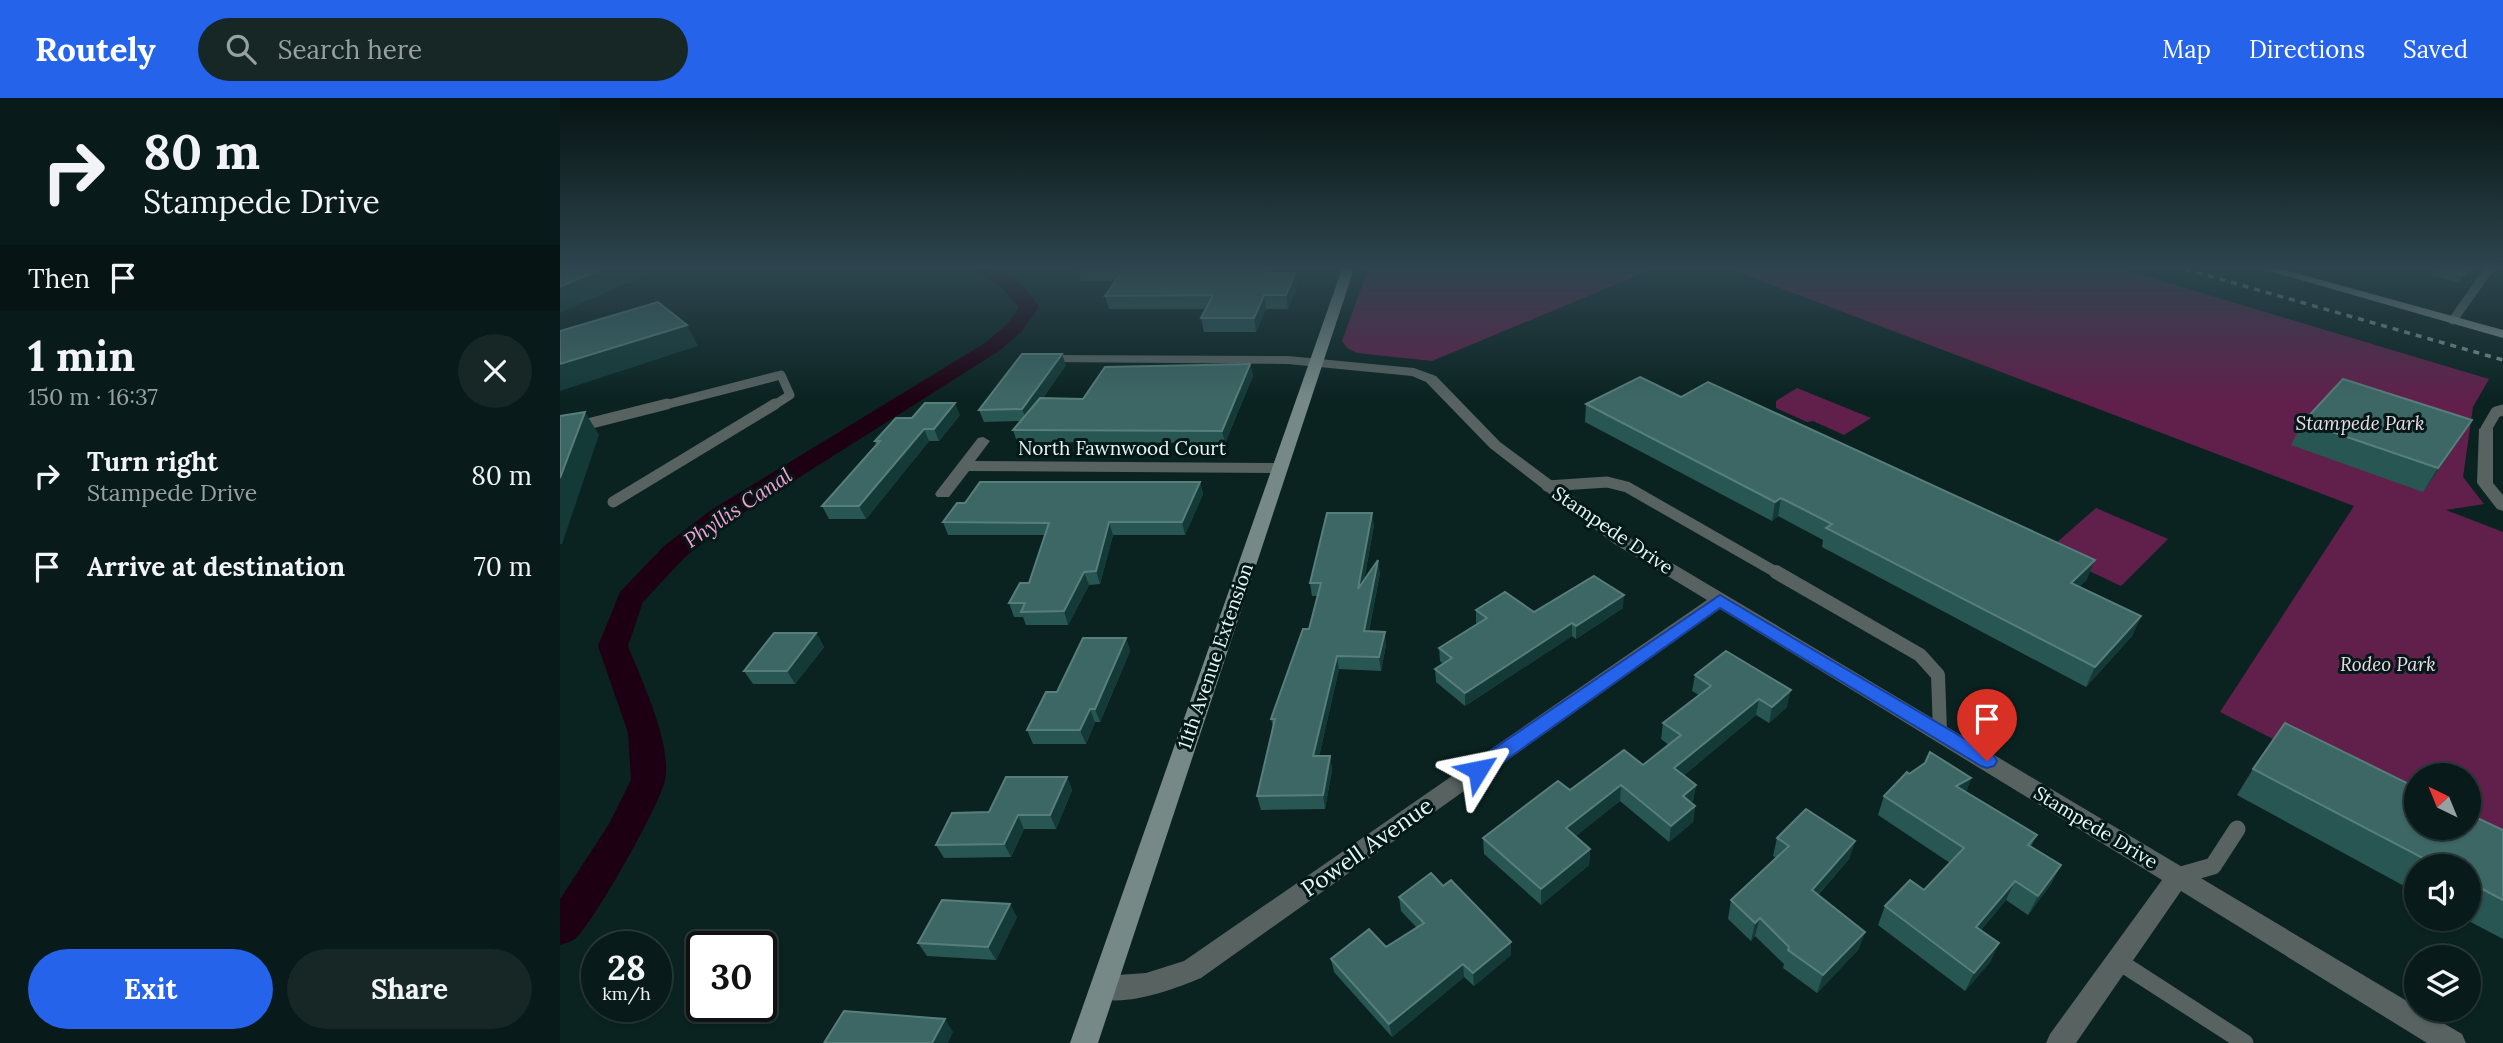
<!DOCTYPE html>
<meta charset="utf-8">
<style>
body{margin:0;font-family:Lora,serif;background:#162726;color:#f1f3f6;height:100vh;display:flex;flex-direction:column;font-size:26px;white-space:nowrap}
*{box-sizing:border-box;margin:0}
p{font-size:23px;color:#98a1a2}
.icon{flex:none;width:38px;height:38px;fill:none;stroke:currentColor;stroke-width:2;stroke-linecap:round;stroke-linejoin:round}
.map{position:relative;flex:1;overflow:hidden}
.sheet{display:flex;flex-direction:column;background:#081a19;width:560px}
.sheet>*{flex:none}
.hud{background:#081a19;color:#f1f3f6;overflow:hidden}
.needle{width:46px;rotate:317deg}
.controls{position:absolute;left:1844px;top:665px;display:grid;gap:14px}
.controls a{display:grid;place-items:center;width:77px;height:77px;border-radius:50%;background:#081a19;box-shadow:0 2px 5px #0004,0 0 0 2px #293838;font-size:35px}
.speed{position:absolute;left:21px;top:833px;display:flex;gap:14px;font-size:35px;font-weight:700;text-align:center}
.speed>*{display:grid;place-content:center;width:91px;height:91px;border-radius:50%;background:#081a19;box-shadow:0 2px 5px #0004,0 0 0 2px #293838;line-height:1}
.speed small{font-size:18px;font-weight:400}
.speed .limit{border:4px solid #111;border-radius:10px;background:#fff;color:#111}
.pin{position:absolute;display:grid;place-items:center;width:60px;height:60px;color:#fff;margin:-72px -30px;border-radius:50% 50% 50% 0;rotate:-45deg;box-shadow:0 0 7px #0007}
.pin .icon{rotate:45deg}
.me{position:absolute;width:77px;margin:-38px;rotate:55deg;stroke-linejoin:round;filter:drop-shadow(0 0 5px #0008)}
.turn{display:flex;align-items:center;gap:24px;height:147px;padding:0 28px;font-size:32px}
.turn .icon{width:91px;height:91px;stroke-width:2.5}
.turn b{display:block;font-size:49px;line-height:60px}
.then{display:flex;align-items:center;height:66px;padding:0 28px;background:#0003;gap:14px;font-size:26px}
.round{display:grid;place-items:center;flex:none;width:74px;height:74px;border-radius:37px;background:#162726}
.head{display:flex;align-items:center;justify-content:space-between;height:119px;padding:0 28px}
h1{font-size:42px;font-weight:800;line-height:52px}
.button{display:flex;gap:14px;margin-top:auto;padding:14px 28px}
.button a{flex:1;height:80px;border-radius:42px;background:#2563eb;color:#fff;font-size:28px;font-weight:800;line-height:80px;text-align:center}
.button a+a{background:#162726;color:#f1f3f6}
ul{padding:0;list-style:none}
li{display:flex;align-items:center;gap:21px;height:91px;padding:0 28px}
li div{flex:1}
li b{display:block;font-size:26px}
li em{font-style:normal}
header{display:flex;align-items:center;gap:42px;box-sizing:border-box;height:98px;padding:0 35px;background:#2563eb;color:#fff}
header strong{font-size:33px}
nav{display:flex;gap:38px;margin-inline-start:auto;font-size:24px}
.search{width:490px;height:63px;background:#162726;display:flex;align-items:center;gap:18px;box-sizing:border-box;padding:0 24px;border-radius:38px;color:#98a1a2;font-size:26px}
main{display:flex;flex:1;min-height:0}
.map>svg:first-child{display:block}
</style>
<header>
<strong>Routely</strong>
<div class="search"><svg class="icon" aria-label="search" viewBox="0 0 24 24"><circle cx="10" cy="10" r="6"/><path d="M15 15l6 6"/></svg>Search here</div>
<nav><a>Map</a><a>Directions</a><a>Saved</a></nav>
</header>
<main>
<section class="sheet">
<div class="hud">
<div class="turn"><svg class="icon" aria-label="right" viewBox="0 0 24 24"><path d="M7 20v-9h11M14 6l5 5-5 5"/></svg><div><b>80 m</b>Stampede Drive</div></div>
<div class="then">Then<svg class="icon" aria-label="arrive" viewBox="0 0 24 24"><path d="M6 21V4h12l-3 4 3 4H6"/></svg></div>
</div>
<div class="head"><div><h1>1 min</h1><p>150 m · 16:37</p></div><a class="round"><svg class="icon" aria-label="close" viewBox="0 0 24 24"><path d="M6 6l12 12M18 6L6 18"/></svg></a></div>
<ul>
<li><svg class="icon" aria-label="right" viewBox="0 0 24 24"><path d="M7 20v-9h11M14 6l5 5-5 5"/></svg><div><b>Turn right</b><p>Stampede Drive</p></div><em>80 m</em></li>
<li><svg class="icon" aria-label="arrive" viewBox="0 0 24 24"><path d="M6 21V4h12l-3 4 3 4H6"/></svg><div><b>Arrive at destination</b></div><em>70 m</em></li>
</ul>
<div class="button"><a>Exit</a><a>Share</a></div>
</section>
<div class="map">
<svg width="1943" height="945" viewBox="0 0 1943 945">
<rect width="100%" height="100%" fill="#0a2321"/>
<g fill="#61204c">
<path d="M 808,171 L 1093,171 L 872,263 L 797,255 L 787,250 L 782,243 Z"/>
<path d="M 1170,171 L 1562,171 L 1929,281 L 1913,309 L 1903,379 L 1924,406 L 1886,412 L 1943,434 L 1943,756 L 1909,730 L 1909,677 L 1857,677 L 1857,714 L 1660,614 L 1794,408 Z"/>
<path d="M 1237,290 L 1311,320 L 1284,337 L 1253,323 L 1247,324 L 1216,310 L 1216,303 Z"/>
<path d="M 1536,410 L 1608,441 L 1561,488 L 1487,453 Z"/>
</g>
<g fill="none" stroke-linecap="round" stroke-linejoin="round">
<path fill="#1e0013" fill-rule="evenodd" d="M 409,171 C 446,171 458,177 479,209 L 461,234 L 439,253 L 169,424 L 124,460 L 83,504 L 68,548 C 82,583 112,645 105,682 C 101,705 33,826 15,841 C 11,844 5,845 0,847 L 0,801 L 49,726 L 71,682 L 68,635 L 38,548 L 60,494 L 104,448 L 151,412 L 425,245 L 447,226 L 459,209 L 441,189 Z"/>
<g stroke="#576261" stroke-width="9">
<path d="M 1893,222 L 1929,171"/>
<path d="M 101,308 L 221,277 L 230,297 L 213,308"/>
</g>
<g stroke="#576261" stroke-width="11">
<path d="M 1926,331 L 1936,314 L 1943,312"/>
<path d="M 0,333 L 107,306"/>
<path d="M 987,388 L 1047,384 L 1067,389 L 1219,476"/>
<path d="M 53,404 L 215,306"/>
</g>
<path stroke="#576261" stroke-width="14" d="M 1216,474 L 1360,557 L 1378,577 L 1380,634"/>
<g stroke="#576261" stroke-width="17">
<path d="M 1618,778 L 1653,768 L 1677,731"/>
<path d="M 1558,863 L 1685,945"/>
</g>
<g fill="#576261" fill-rule="evenodd">
<path d="M 493,257 L 728,258 L 854,270 L 876,278 L 940,344 L 1065,437 L 1857,909 L 1857,912 L 1861,912 L 1902,936 L 1906,945 L 1867,945 L 1621,793 L 1516,945 L 1486,945 L 1490,936 L 1602,782 L 1160,511 L 641,880 C 612,892 564,910 534,899 L 530,890 L 534,881 L 543,878 L 586,875 L 624,863 L 1147,502 L 1053,445 L 930,350 L 866,284 L 852,278 L 728,266 L 488,264 L 488,258 Z"/>
<path d="M 1926,327 L 1933,331 L 1933,385 L 1943,397 L 1943,413 L 1937,411 L 1917,385 L 1919,331 Z"/>
<path d="M 423,339 L 430,343 L 415,363 L 718,365 L 726,370 L 718,375 L 409,373 L 389,399 L 377,399 L 375,396 L 377,393 L 418,340 Z"/>
</g>
<g fill="#778987" fill-rule="evenodd">
<path d="M 782,171 L 794,171 L 538,945 L 510,945 Z"/>
<path d="M 1702,171 L 1721,171 L 1943,232 L 1943,240 Z"/>
</g>
<path stroke="#7e918f" stroke-width="3.5" stroke-dasharray="6 6" stroke-linecap="butt" d="M 1625,171 L 1943,262"/>
</g>
<g fill="#285653">
<path d="M 518,171 L 714,171 L 712,175 L 737,188 L 728,211 L 706,211 L 696,234 L 644,234 L 641,220 L 646,211 L 549,211 L 545,198 L 555,183 L 521,183 Z"/>
<path d="M 1874,171 L 1913,171 L 1899,185 L 1870,177 Z"/>
<path d="M 690,266 L 693,278 L 665,345 L 457,344 L 453,332 L 460,323 L 424,324 L 419,312 L 506,267 L 483,300 L 523,301 Z"/>
<path d="M 1121,299 L 1527,481 L 1519,489 L 1581,518 L 1572,538 L 1526,589 L 1262,449 L 1263,442 L 1218,418 L 1212,423 L 1025,324 L 1026,306 Z"/>
<path d="M 400,317 L 379,343 L 369,343 L 306,421 L 269,421 L 262,408 L 316,347 L 315,343 L 352,320 Z"/>
<path d="M 1912,322 L 1897,345 L 1863,394 L 1731,347 L 1743,324 Z"/>
<path d="M 640,384 L 643,396 L 625,437 L 553,437 L 540,486 L 529,487 L 508,527 L 466,527 L 463,519 L 454,519 L 449,505 L 469,485 L 485,437 L 388,437 L 383,424 L 405,405 Z"/>
<path d="M 814,427 L 804,483 L 820,475 L 809,533 L 826,547 L 821,573 L 779,571 L 759,658 L 770,658 L 772,672 L 765,711 L 701,712 L 697,698 L 713,629 L 711,621 L 749,531 L 758,498 L 752,498 L 750,485 Z"/>
<path d="M 1063,510 L 1016,541 L 1012,538 L 905,608 L 876,584 L 875,571 L 883,566 L 880,563 L 879,550 L 918,526 L 916,525 L 916,512 L 974,514 Z"/>
<path d="M 256,535 L 264,549 L 235,586 L 193,586 L 184,573 Z"/>
<path d="M 566,540 L 570,553 L 540,624 L 535,624 L 526,646 L 473,646 L 467,632 L 497,594 Z"/>
<path d="M 1135,577 L 1227,609 L 1209,625 L 1196,617 L 1123,678 L 1136,687 L 1133,703 L 1131,705 L 1135,708 L 1133,724 L 1109,744 L 1060,703 L 1015,738 L 1030,751 L 1029,767 L 981,807 L 924,756 L 923,740 L 1010,692 L 1083,667 L 1109,647 L 1101,641 L 1103,625 L 1139,597 L 1132,593 Z"/>
<path d="M 1693,671 L 1943,732 L 1943,841 L 1905,821 L 1909,821 L 1909,768 L 1857,768 L 1857,795 L 1677,697 Z"/>
<path d="M 1349,676 L 1411,680 L 1406,694 L 1477,737 L 1471,748 L 1501,767 L 1491,786 L 1468,817 L 1446,802 L 1421,832 L 1439,845 L 1430,864 L 1405,893 L 1318,827 L 1325,808 L 1364,792 L 1390,765 L 1318,717 L 1324,698 Z"/>
<path d="M 507,679 L 512,692 L 496,731 L 464,731 L 451,759 L 384,760 L 376,747 L 429,714 Z"/>
<path d="M 1217,740 L 1295,743 L 1289,761 L 1258,797 L 1305,834 L 1298,852 L 1257,895 L 1223,870 L 1224,866 L 1195,838 L 1191,843 L 1168,821 L 1171,802 L 1216,760 L 1213,758 Z"/>
<path d="M 883,788 L 951,844 L 951,857 L 914,888 L 904,879 L 832,939 L 774,874 L 771,861 L 826,849 L 857,830 L 841,813 L 839,799 Z"/>
<path d="M 457,819 L 436,862 L 367,858 L 358,845 Z"/>
</g>
<g fill="#143a38">
<path d="M 41,171 L 98,171 L 0,215 L 0,189 Z"/>
<path d="M 706,171 L 714,171 L 706,188 L 704,175 Z"/>
<path d="M 1910,171 L 1913,171 L 1899,185 L 1904,177 Z"/>
<path d="M 735,175 L 737,188 L 728,211 L 726,197 Z"/>
<path d="M 704,197 L 706,211 L 696,234 L 694,220 Z"/>
<path d="M 127,227 L 138,248 L 0,293 L 0,266 Z"/>
<path d="M 502,256 L 506,267 L 467,323 L 462,311 Z"/>
<path d="M 690,266 L 693,278 L 665,345 L 662,333 Z"/>
<path d="M 395,305 L 400,317 L 379,343 L 374,331 Z"/>
<path d="M 25,314 L 39,337 L 2,446 L 0,446 L 0,380 Z"/>
<path d="M 1912,322 L 1897,345 L 1863,394 L 1878,370 Z"/>
<path d="M 364,331 L 369,343 L 306,421 L 299,408 Z"/>
<path d="M 640,384 L 643,396 L 625,437 L 622,424 Z"/>
<path d="M 1221,400 L 1218,418 L 1212,423 L 1215,404 Z"/>
<path d="M 812,415 L 814,427 L 800,504 L 798,491 Z"/>
<path d="M 549,424 L 553,437 L 540,486 L 536,473 Z"/>
<path d="M 818,462 L 820,475 L 806,546 L 804,533 Z"/>
<path d="M 1535,462 L 1527,481 L 1503,504 L 1511,485 Z"/>
<path d="M 524,474 L 529,487 L 508,527 L 504,513 Z"/>
<path d="M 1064,497 L 1063,510 L 1016,541 L 1016,528 Z"/>
<path d="M 1581,518 L 1572,538 L 1526,589 L 1535,569 Z"/>
<path d="M 1012,525 L 1012,538 L 905,608 L 905,595 Z"/>
<path d="M 825,534 L 826,547 L 821,573 L 819,559 Z"/>
<path d="M 256,535 L 264,549 L 235,586 L 227,573 Z"/>
<path d="M 566,540 L 570,553 L 540,624 L 535,611 Z"/>
<path d="M 777,558 L 779,571 L 756,672 L 753,658 Z"/>
<path d="M 1231,592 L 1227,609 L 1209,625 L 1212,609 Z"/>
<path d="M 1199,601 L 1196,617 L 1112,687 L 1114,670 Z"/>
<path d="M 530,611 L 535,624 L 526,646 L 520,632 Z"/>
<path d="M 770,658 L 772,672 L 765,711 L 763,697 Z"/>
<path d="M 507,679 L 512,692 L 496,731 L 490,717 Z"/>
<path d="M 1411,680 L 1404,699 L 1396,688 Z"/>
<path d="M 1061,687 L 1060,703 L 1005,747 L 1006,730 Z"/>
<path d="M 1136,687 L 1133,703 L 1120,714 L 1123,698 Z"/>
<path d="M 1135,708 L 1133,724 L 1109,744 L 1111,728 Z"/>
<path d="M 458,717 L 464,731 L 451,759 L 444,746 Z"/>
<path d="M 1295,743 L 1289,761 L 1246,810 L 1252,792 Z"/>
<path d="M 1030,751 L 1029,767 L 981,807 L 981,791 Z"/>
<path d="M 1501,767 L 1491,786 L 1468,817 L 1478,798 Z"/>
<path d="M 1455,783 L 1446,802 L 1408,847 L 1416,829 Z"/>
<path d="M 450,806 L 457,819 L 436,862 L 428,849 Z"/>
<path d="M 1200,820 L 1195,838 L 1191,843 L 1195,825 Z"/>
<path d="M 1305,834 L 1298,852 L 1257,895 L 1263,877 Z"/>
<path d="M 951,844 L 951,857 L 914,888 L 913,875 Z"/>
<path d="M 1439,845 L 1430,864 L 1405,893 L 1414,875 Z"/>
<path d="M 903,866 L 904,879 L 832,939 L 829,926 Z"/>
<path d="M 385,921 L 393,934 L 388,945 L 372,945 Z"/>
</g>
<g fill="#3d6765" stroke="#587e7b" stroke-width="2">
<path d="M 0,171 L 41,171 L 0,189 Z"/>
<path d="M 564,171 L 706,171 L 704,175 L 735,175 L 726,197 L 704,197 L 694,220 L 641,220 L 653,197 L 545,198 Z"/>
<path d="M 1882,171 L 1910,171 L 1904,177 Z"/>
<path d="M 98,204 L 127,227 L 0,266 L 0,233 Z"/>
<path d="M 462,256 L 502,256 L 462,311 L 419,312 Z"/>
<path d="M 690,266 L 662,333 L 453,332 L 480,300 L 523,301 L 545,269 Z"/>
<path d="M 1080,279 L 1121,299 L 1148,284 L 1535,462 L 1511,485 L 1581,518 L 1535,569 L 1266,430 L 1272,426 L 1221,400 L 1215,404 L 1026,306 Z"/>
<path d="M 1783,281 L 1912,322 L 1878,370 L 1743,324 Z"/>
<path d="M 365,305 L 395,305 L 374,331 L 364,331 L 299,408 L 262,408 L 320,343 L 315,343 L 336,320 L 352,320 Z"/>
<path d="M 25,314 L 0,380 L 0,318 Z"/>
<path d="M 420,384 L 640,384 L 622,424 L 549,424 L 536,473 L 524,474 L 504,513 L 461,514 L 465,505 L 449,505 L 460,485 L 469,485 L 489,425 L 383,424 L 397,405 L 405,405 Z"/>
<path d="M 767,415 L 812,415 L 798,491 L 818,462 L 804,533 L 825,534 L 819,559 L 777,558 L 753,658 L 770,658 L 763,697 L 697,698 L 715,621 L 711,621 L 743,531 L 749,531 L 761,485 L 750,485 Z"/>
<path d="M 1034,478 L 1064,497 L 1016,528 L 1012,525 L 905,595 L 875,571 L 892,560 L 879,550 L 927,520 L 916,512 L 945,494 L 974,514 Z"/>
<path d="M 214,535 L 256,535 L 227,573 L 184,573 Z"/>
<path d="M 523,540 L 566,540 L 535,611 L 530,611 L 520,632 L 467,632 L 486,594 L 497,594 Z"/>
<path d="M 1166,553 L 1231,592 L 1212,609 L 1199,601 L 1114,670 L 1136,687 L 1123,698 L 1135,708 L 1111,728 L 1061,687 L 1006,730 L 1030,751 L 981,791 L 923,740 L 998,683 L 1010,692 L 1064,652 L 1083,667 L 1121,637 L 1103,625 L 1151,588 L 1135,577 Z"/>
<path d="M 1725,625 L 1857,690 L 1857,730 L 1909,730 L 1909,716 L 1943,732 L 1943,802 L 1909,784 L 1909,768 L 1878,768 L 1693,671 Z"/>
<path d="M 1370,654 L 1411,680 L 1396,688 L 1477,737 L 1468,747 L 1501,767 L 1478,798 L 1455,783 L 1416,829 L 1439,845 L 1414,875 L 1325,808 L 1350,782 L 1364,792 L 1404,750 L 1324,698 L 1347,674 L 1349,676 L 1365,665 Z"/>
<path d="M 446,679 L 507,679 L 490,717 L 458,717 L 444,746 L 376,747 L 392,715 L 429,714 Z"/>
<path d="M 1246,711 L 1295,743 L 1252,792 L 1305,834 L 1263,877 L 1228,852 L 1229,849 L 1200,820 L 1195,825 L 1171,802 L 1229,748 L 1217,740 Z"/>
<path d="M 871,775 L 883,788 L 891,782 L 951,844 L 913,875 L 903,866 L 829,926 L 771,861 L 809,831 L 826,849 L 864,825 L 839,799 Z"/>
<path d="M 382,802 L 450,806 L 428,849 L 358,845 Z"/>
<path d="M 284,913 L 385,921 L 372,945 L 264,945 Z"/>
</g>
<linearGradient id="sky" x2="0" y2="1"><stop stop-color="#061312"/><stop offset="0.56" stop-color="#2d454e"/><stop offset="1" stop-color="#2d454e" stop-opacity="0"/></linearGradient>
<rect width="1943" height="303" fill="url(#sky)"/>
<path fill="#2563eb" stroke="#184099" stroke-width="2" d="M 1160,497 L 1434,658 L 1437,663 L 1434,668 L 1427,670 L 1421,668 L 1160,510 L 925,677 L 918,679 L 911,677 L 908,672 L 911,666 Z"/>
<g text-anchor="middle" stroke-width="6" stroke-linejoin="round" paint-order="stroke">
<g font-size="19" font-style="italic" fill="#f1d9e6" stroke="#021918">
<text x="1800" y="332">Stampede Park</text>
<text x="1828" y="573">Rodeo Park</text>
</g>
<g font-size="19" fill="#e8f6f5" stroke="#021918">
<text x="562" y="357">North Fawnwood Court</text>
<text transform="translate(1053 432) rotate(34)" y="7">Stampede Drive</text>
<text transform="translate(655 558) rotate(-71)" y="7">11th Avenue Extension</text>
<text transform="translate(1536 729) rotate(31)" y="7">Stampede Drive</text>
</g>
<g font-size="21" font-style="italic" fill="#fa9ed6" stroke="#021918">
<text transform="translate(178 410) rotate(-34)" y="7">Phyllis Canal</text>
</g>
<g font-size="23" fill="#e8f6f5" stroke="#021918">
<text transform="translate(807 749) rotate(-35)" y="8">Powell Avenue</text>
</g>
</g>
</svg>
<div class="controls">
<a><svg class="needle" viewBox="-14 -14 28 28"><path d="M0-13l5 13h-10z" fill="#e53935"/><path d="M0 13l5-13h-10z" fill="#98a1a2"/></svg></a>
<a><svg class="icon" aria-label="sound" viewBox="0 0 24 24"><path d="M4 9h4l5-4v14l-5-4H4zM17 9q2 3 0 6"/></svg></a>
<a><svg class="icon" aria-label="layers" viewBox="0 0 24 24"><path d="M12 4l9 5-9 5-9-5zM3 14l9 5 9-5"/></svg></a>
</div>
<div class="speed"><div>28<small>km/h</small></div><div class="limit">30</div></div>
<div class="pin" style="left:1427px;top:663px;background:#d93025"><svg class="icon" aria-label="arrive" viewBox="0 0 24 24"><path d="M6 21V4h12l-3 4 3 4H6"/></svg></div>
<svg class="me" style="left:918px;top:672px" viewBox="-20 -20 40 40"><path d="M0-17L14 15 0 8-14 15z" fill="#2563eb" stroke="#fff" stroke-width="4"/></svg>
</div>
</main>
